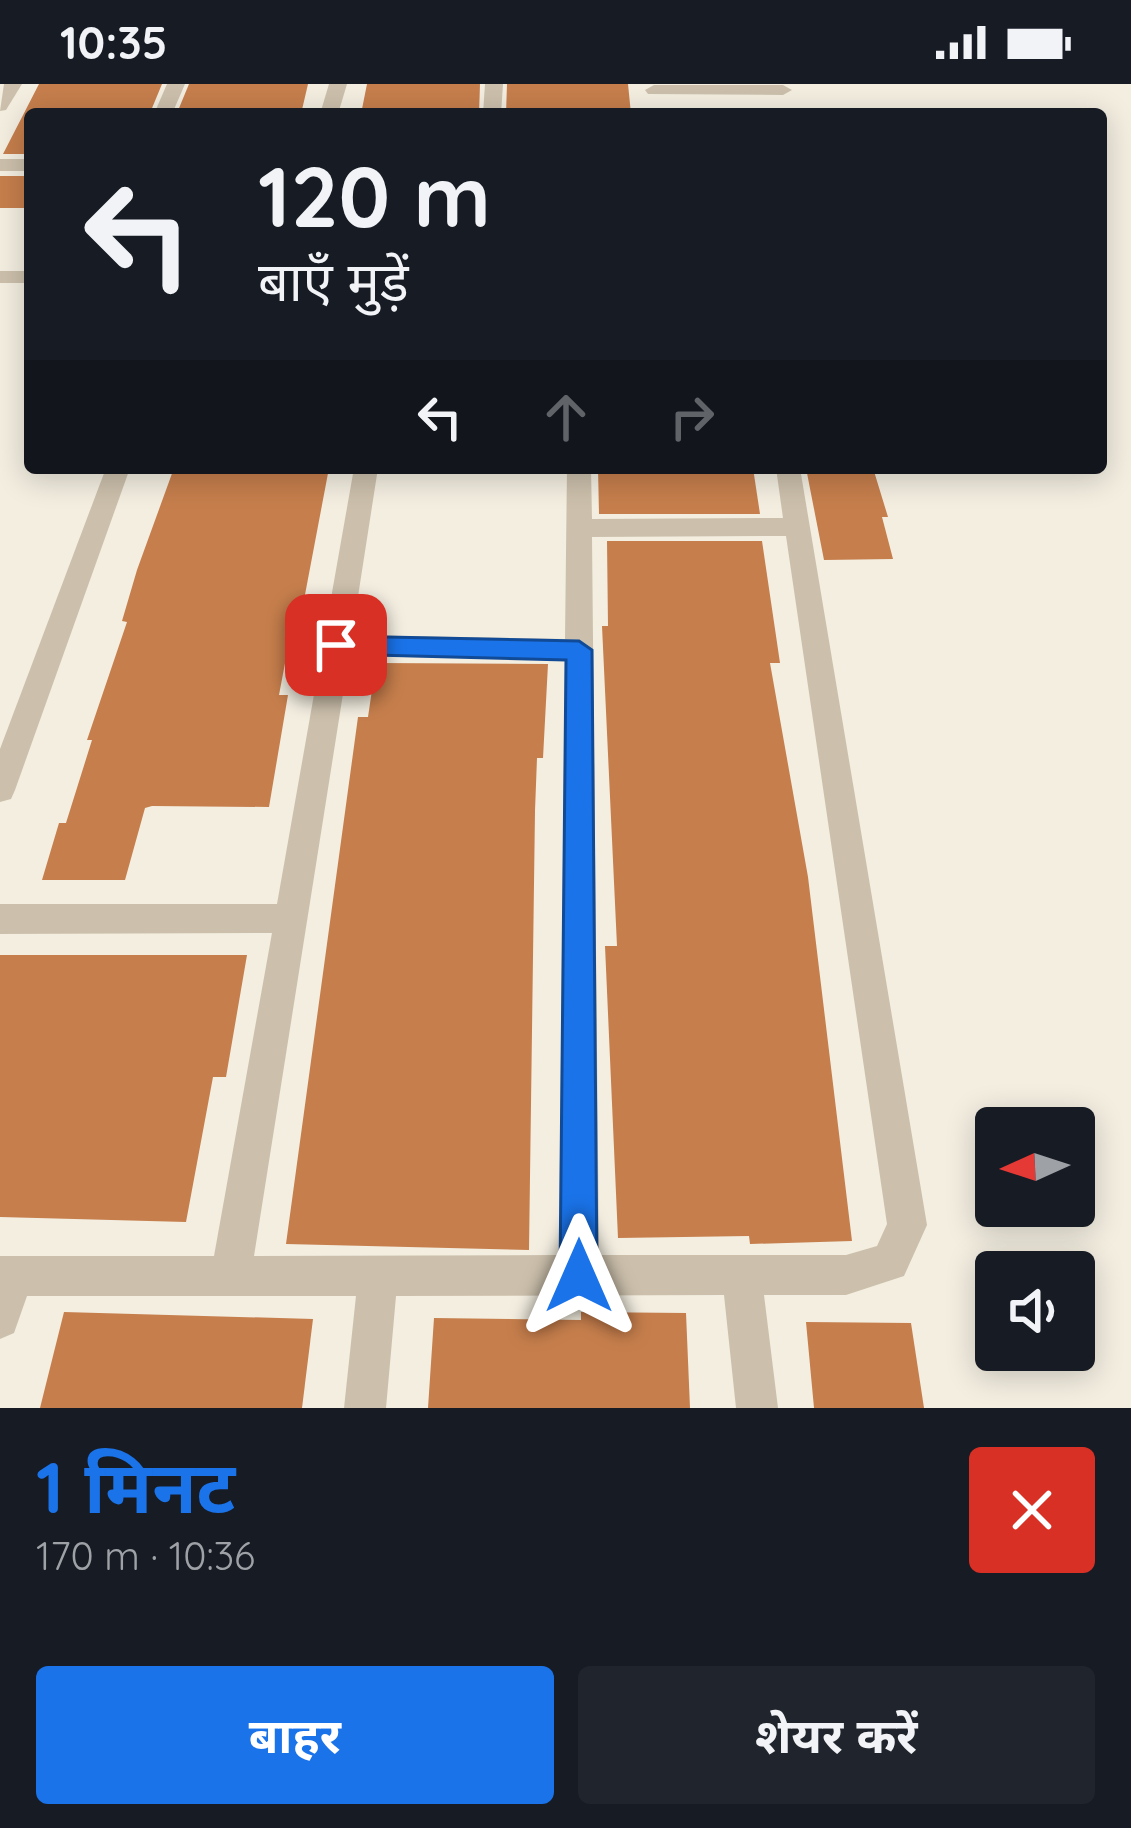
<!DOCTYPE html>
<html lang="hi">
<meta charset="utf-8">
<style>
body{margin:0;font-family:Quicksand,"Noto Sans Devanagari",sans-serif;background:#20242c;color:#f1f3f6;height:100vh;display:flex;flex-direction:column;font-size:45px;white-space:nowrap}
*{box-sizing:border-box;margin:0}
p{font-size:39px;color:#9ea1a6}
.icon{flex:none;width:66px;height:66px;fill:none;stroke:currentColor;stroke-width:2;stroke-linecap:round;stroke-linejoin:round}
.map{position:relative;height:1324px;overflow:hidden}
.sheet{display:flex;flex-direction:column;background:#171b24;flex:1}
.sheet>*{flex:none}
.top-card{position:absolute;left:24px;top:24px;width:1083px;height:366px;border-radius:12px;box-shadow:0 6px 30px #0003;background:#171b24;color:#f1f3f6;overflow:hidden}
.needle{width:78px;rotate:267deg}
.tools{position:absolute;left:975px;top:1023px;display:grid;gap:24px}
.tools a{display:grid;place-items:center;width:120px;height:120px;border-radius:12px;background:#171b24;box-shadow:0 6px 30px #0003;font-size:60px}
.pin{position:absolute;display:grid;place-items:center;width:102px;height:102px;color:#fff;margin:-51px;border-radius:24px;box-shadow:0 6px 18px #0006}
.me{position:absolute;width:132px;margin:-66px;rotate:0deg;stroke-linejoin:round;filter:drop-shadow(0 0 9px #0008)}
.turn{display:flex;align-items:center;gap:42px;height:252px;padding:0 36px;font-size:54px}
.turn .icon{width:156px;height:156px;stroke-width:2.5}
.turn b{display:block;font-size:84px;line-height:102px}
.lanes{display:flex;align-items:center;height:114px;padding:0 36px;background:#0003;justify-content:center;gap:60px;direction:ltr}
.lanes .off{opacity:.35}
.round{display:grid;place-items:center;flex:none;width:126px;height:126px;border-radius:12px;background:#20242c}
.overview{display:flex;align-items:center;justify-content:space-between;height:204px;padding:0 36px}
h1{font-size:72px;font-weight:700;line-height:90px;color:#1a73e8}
.action{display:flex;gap:24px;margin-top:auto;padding:24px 36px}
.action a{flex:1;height:138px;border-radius:12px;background:#1a73e8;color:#fff;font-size:48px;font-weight:700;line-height:138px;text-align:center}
.action a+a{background:#20242c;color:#f1f3f6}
.status{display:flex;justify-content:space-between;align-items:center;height:84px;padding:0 60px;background:#171b24;direction:ltr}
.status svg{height:33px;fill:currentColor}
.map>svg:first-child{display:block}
</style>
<div class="status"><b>10:35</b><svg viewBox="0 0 49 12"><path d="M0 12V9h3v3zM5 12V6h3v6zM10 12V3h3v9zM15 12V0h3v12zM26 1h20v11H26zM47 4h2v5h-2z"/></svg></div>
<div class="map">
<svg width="1131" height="1324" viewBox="0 0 1131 1324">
<rect width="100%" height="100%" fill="#f3eee0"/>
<g fill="#c67e4c">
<path d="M 39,0 L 162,0 L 150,29 L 30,30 L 30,70 L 3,70 Z"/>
<path d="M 189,0 L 308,0 L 301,30 L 177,29 Z"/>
<path d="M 367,0 L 480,0 L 479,30 L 361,30 Z"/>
<path d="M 507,0 L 628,0 L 631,30 L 506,30 Z"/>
<rect x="0" y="92" width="30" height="32"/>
<path d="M 174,384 L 329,384 L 300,537 L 293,537 L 279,611 L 288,611 L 269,723 L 152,722 L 145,724 L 125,796 L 42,796 L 59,739 L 66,739 L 92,656 L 87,656 L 127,538 L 122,537 L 137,486 Z"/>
<path d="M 598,384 L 753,384 L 760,430 L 599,430 Z"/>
<path d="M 806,384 L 873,384 L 888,433 L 882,433 L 893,475 L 824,476 Z"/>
<path d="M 607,457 L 762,457 L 780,579 L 770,579 L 808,793 L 852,1157 L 750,1160 L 749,1152 L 618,1154 L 605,862 L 617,862 L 602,542 L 608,542 Z"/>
<path d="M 376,579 L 548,580 L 543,674 L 537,674 L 535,727 L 529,1166 L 286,1160 L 358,633 L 368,633 Z"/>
<path d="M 0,871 L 247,871 L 226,993 L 213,993 L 186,1138 L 0,1133 Z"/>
<path d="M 64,1228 L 313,1235 L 302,1324 L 40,1324 Z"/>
<path d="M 581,1228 L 686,1229 L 690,1324 L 428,1324 L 434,1234 L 581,1236 Z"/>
<path d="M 806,1238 L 911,1239 L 924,1324 L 814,1324 Z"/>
</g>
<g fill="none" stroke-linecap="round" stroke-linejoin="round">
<g fill="#ccc0ac" fill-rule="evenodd">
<path d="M 4,0 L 22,0 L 6,26 L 0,27 Z"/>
<path d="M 167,0 L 185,0 L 172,30 L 154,30 Z"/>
<path d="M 329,0 L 347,0 L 338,30 L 320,30 Z"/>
<path d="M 485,0 L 503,0 L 501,30 L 483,30 Z"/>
<path d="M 654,1 L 783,1 L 792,6 L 783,11 L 648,10 L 645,6 Z"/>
<rect x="0" y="75" width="30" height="12"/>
<rect x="0" y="187" width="30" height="12"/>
<path d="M 106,384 L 130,384 L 15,706 L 11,715 L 0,718 L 0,665 Z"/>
<path d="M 354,384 L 378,384 L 352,551 L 565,555 L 567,384 L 591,384 L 592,435 L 783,434 L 776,384 L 800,384 L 927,1141 L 904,1192 L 846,1211 L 764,1211 L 778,1324 L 736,1324 L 724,1211 L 396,1212 L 386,1324 L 344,1324 L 356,1212 L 27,1212 L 14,1249 L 0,1255 L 0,1172 L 214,1172 L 272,849 L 0,850 L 0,820 L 277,820 ZM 786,452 L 887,1140 L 877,1162 L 846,1171 L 599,1171 L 592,453 ZM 349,572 L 565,576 L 559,1171 L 254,1172 Z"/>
</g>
</g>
<path fill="#1a73e8" stroke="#114b97" stroke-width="3" d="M 336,552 L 579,557 L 592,566 L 597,1192 L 592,1205 L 579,1210 L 566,1205 L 560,1192 L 566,576 L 336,570 L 323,561 Z"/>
</svg>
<div class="tools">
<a><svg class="needle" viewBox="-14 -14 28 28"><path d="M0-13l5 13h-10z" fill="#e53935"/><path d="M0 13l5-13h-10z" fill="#9ea1a6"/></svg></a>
<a><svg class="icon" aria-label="sound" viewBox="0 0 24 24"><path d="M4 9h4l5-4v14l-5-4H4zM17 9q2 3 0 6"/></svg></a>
</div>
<div class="pin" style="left:336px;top:561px;background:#d93025"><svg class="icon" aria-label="arrive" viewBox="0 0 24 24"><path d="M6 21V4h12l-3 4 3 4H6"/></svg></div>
<svg class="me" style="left:579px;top:1192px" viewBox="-20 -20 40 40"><path d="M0-17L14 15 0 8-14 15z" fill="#1a73e8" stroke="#fff" stroke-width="4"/></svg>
<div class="top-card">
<div class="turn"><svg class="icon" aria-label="left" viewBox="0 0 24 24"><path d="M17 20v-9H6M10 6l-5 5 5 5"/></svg><div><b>120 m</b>बाएँ मुड़ें</div></div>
<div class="lanes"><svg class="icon" aria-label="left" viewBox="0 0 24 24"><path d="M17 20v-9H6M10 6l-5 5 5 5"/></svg><svg class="icon off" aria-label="ahead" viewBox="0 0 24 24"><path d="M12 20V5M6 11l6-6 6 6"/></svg><svg class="icon off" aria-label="right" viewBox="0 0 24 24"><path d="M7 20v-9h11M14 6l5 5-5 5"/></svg></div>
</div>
</div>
<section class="sheet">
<div class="overview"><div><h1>1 मिनट</h1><p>170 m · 10:36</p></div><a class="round" style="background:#d93025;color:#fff"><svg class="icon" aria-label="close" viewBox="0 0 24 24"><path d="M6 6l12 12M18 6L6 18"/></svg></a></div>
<div class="action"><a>बाहर</a><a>शेयर करें</a></div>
</section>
